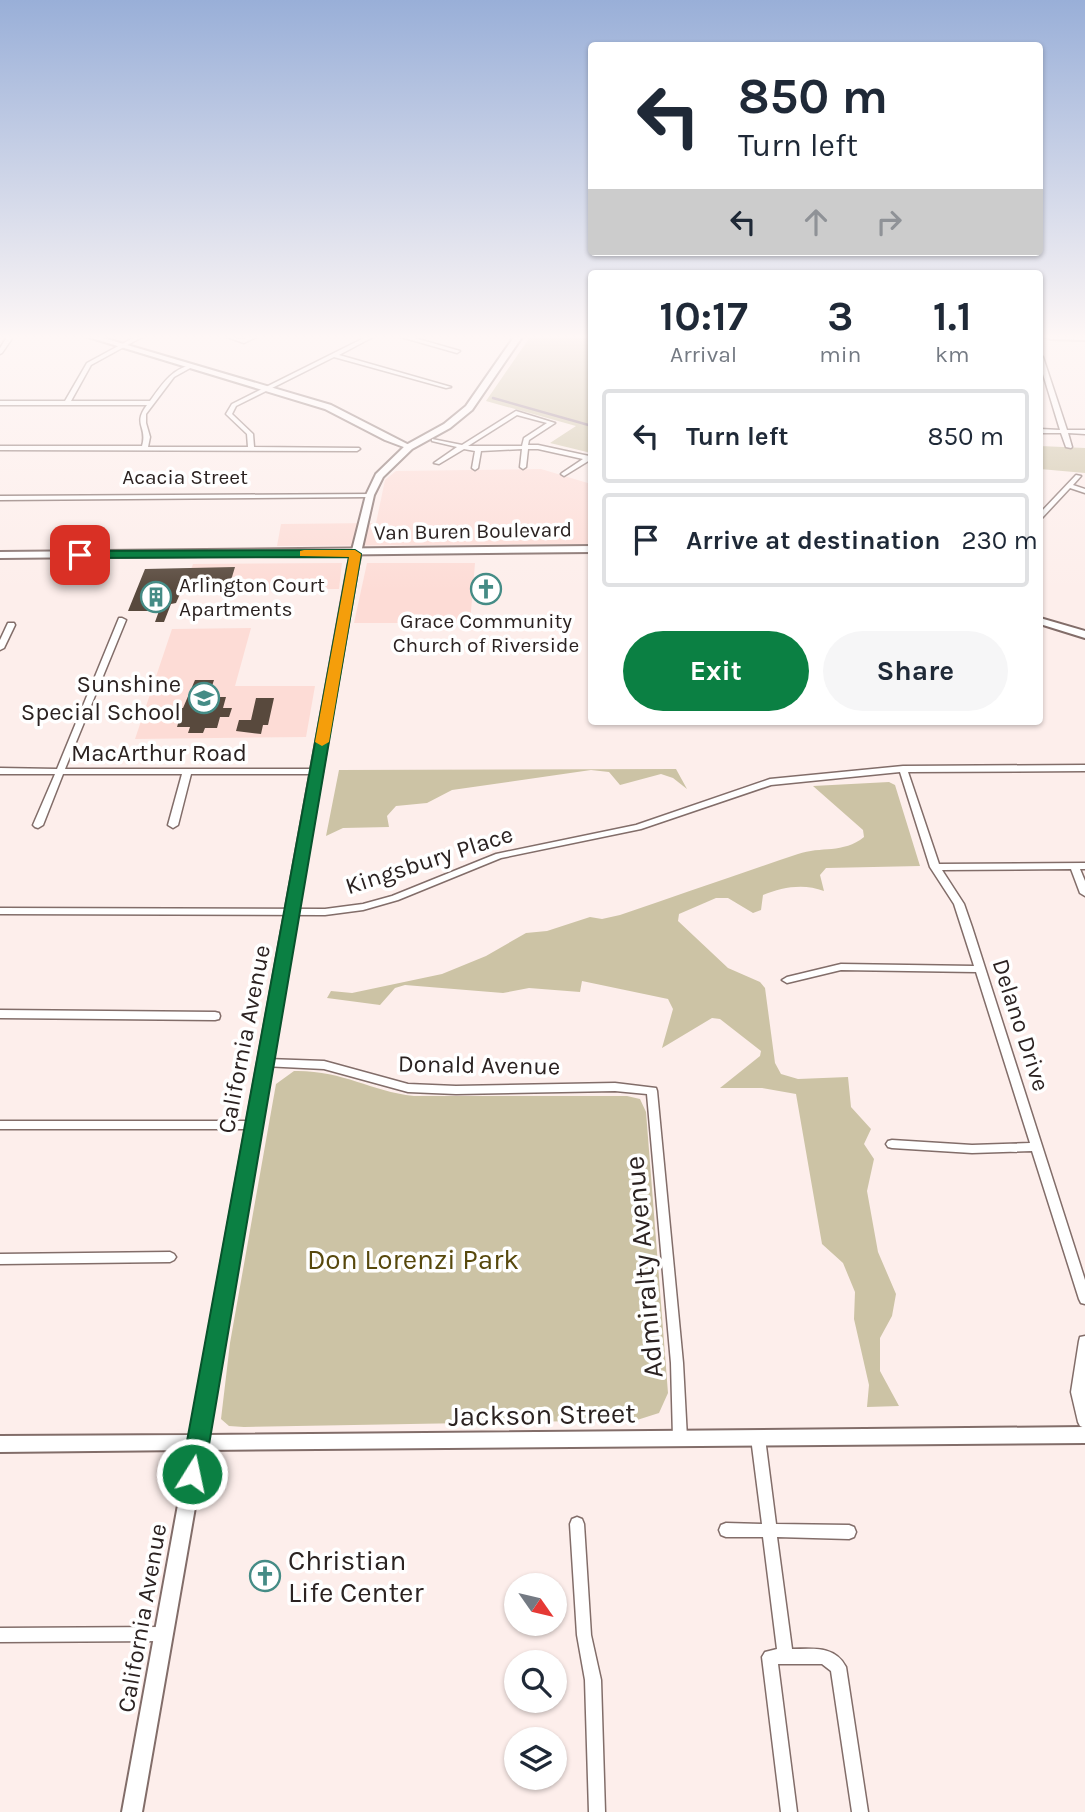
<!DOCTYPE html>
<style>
body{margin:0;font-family:Karla,sans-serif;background:#f6f6f7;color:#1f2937;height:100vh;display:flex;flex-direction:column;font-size:26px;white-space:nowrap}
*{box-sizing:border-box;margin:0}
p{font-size:23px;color:#747a83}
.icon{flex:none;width:38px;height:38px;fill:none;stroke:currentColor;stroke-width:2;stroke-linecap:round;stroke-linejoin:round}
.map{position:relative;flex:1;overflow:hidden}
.drawer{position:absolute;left:588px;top:270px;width:455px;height:455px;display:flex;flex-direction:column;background:#fff;border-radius:7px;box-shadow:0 2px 5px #0004}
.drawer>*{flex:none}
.top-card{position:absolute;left:588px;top:42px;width:455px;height:214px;border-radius:7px;box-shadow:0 2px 5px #0004;background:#fff;color:#1f2937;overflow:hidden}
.needle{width:46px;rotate:124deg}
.tools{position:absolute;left:504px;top:1573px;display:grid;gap:14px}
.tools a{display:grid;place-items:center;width:63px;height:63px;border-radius:50%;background:#fff;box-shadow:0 2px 5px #0004;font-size:35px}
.pin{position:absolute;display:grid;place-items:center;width:60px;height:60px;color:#fff;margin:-30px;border-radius:14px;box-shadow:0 4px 10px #0006}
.me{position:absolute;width:77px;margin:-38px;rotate:10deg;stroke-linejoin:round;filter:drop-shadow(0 0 5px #0008)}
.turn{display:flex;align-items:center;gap:24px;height:147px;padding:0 35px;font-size:32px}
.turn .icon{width:91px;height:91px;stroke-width:2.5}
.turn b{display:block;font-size:49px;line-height:60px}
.lanes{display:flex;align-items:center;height:66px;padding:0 35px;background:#0003;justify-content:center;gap:35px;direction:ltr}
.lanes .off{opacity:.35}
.eta{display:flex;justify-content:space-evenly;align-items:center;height:119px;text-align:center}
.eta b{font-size:42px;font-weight:700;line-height:49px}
.action{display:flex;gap:14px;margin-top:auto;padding:14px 35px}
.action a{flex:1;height:80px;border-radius:42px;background:#0b8043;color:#fff;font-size:28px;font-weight:700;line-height:80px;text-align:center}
.action a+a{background:#f6f6f7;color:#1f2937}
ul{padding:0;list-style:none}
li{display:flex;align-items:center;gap:21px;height:94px;margin:0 14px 10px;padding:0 21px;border:4px solid #e0e1e3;border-radius:7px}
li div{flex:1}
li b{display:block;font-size:26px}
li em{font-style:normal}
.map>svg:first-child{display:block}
</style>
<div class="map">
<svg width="1085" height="1812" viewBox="0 0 1085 1812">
<rect width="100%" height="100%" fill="#fdeeeb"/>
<g fill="#fddcd6">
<path d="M 541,469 L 591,484 L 591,544 L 277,546 L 281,524 L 376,523 L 385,480 L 396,471 Z"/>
<path d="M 342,563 L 339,589 L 184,590 L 193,564 Z"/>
<path d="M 367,563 L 475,563 L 470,623 L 354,623 Z"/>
<path d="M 251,628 L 235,686 L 315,686 L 306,737 L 135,739 L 172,629 Z"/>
</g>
<g fill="#ccc3a5">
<path d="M 530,337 L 591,337 L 591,453 L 550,443 L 576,426 L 486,401 Z"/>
<path d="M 1040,446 L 1085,448 L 1085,473 L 1040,469 Z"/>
<path d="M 676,769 L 687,789 L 673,778 L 661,774 L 620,785 L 609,772 L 591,770 L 452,790 L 427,803 L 396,806 L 387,816 L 389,827 L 343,828 L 326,836 L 339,770 Z"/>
<path d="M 889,782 L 895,785 L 920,866 L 826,868 L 820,875 L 824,891 C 804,883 782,887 763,895 L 761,910 L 753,913 L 728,898 L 716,898 L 679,914 L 678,921 L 728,968 L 760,982 L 765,988 L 775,1063 L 781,1074 L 798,1079 L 848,1077 L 851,1107 L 871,1129 L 864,1144 L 874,1159 L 867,1191 L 878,1252 L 896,1294 L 892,1316 L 880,1338 L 880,1371 L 899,1406 L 867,1407 L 869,1385 L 854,1319 L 855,1292 L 843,1263 L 822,1244 L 796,1094 L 762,1088 L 720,1088 L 760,1056 L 761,1051 L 720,1019 L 712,1018 L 662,1048 L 673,1009 L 668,999 L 582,981 L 580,992 L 529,988 L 503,993 L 405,985 L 395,988 L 380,1005 L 327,998 L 331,991 L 352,993 L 442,974 L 486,956 L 526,933 L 547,931 L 590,917 L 602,919 L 620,915 C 679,895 738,874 798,854 C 821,846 843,854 864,837 L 863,830 L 813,786 Z"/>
<path d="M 294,1071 C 343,1070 369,1091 414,1096 L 627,1096 L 640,1099 L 646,1112 L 668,1393 L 659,1413 L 637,1420 L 244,1427 L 229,1426 L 221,1419 L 230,1343 L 276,1084 Z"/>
</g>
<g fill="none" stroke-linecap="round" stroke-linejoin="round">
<path stroke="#957f90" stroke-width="2.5" d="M 493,398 L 592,426"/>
</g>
<g fill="#58493d">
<path d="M 235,567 L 229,587 L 183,587 L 176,603 L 171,604 L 164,622 L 155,622 L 159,611 L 128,611 L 145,569 Z"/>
<path d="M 195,680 L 214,680 L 210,692 L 215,692 L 213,697 L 226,697 L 223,708 L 232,708 L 229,717 L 220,717 L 217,728 L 205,728 L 203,733 L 188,733 L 190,727 L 177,727 L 180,717 L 173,717 L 176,708 L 183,708 Z"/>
<path d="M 256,698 L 274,698 L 268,725 L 263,725 L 261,734 L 236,731 L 239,720 L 251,720 Z"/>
</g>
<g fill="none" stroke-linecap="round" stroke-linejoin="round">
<g stroke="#826d69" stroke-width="3">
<g id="minor">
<path d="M 7,337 L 13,337 L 2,353 L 0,354 L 0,348 Z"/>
<path d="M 135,337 L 142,337 L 91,365 L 71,401 L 150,401 C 161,386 172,368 192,365 L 192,367 L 174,377 L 146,414 L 146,423 L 150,437 L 148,447 L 248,447 L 247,434 L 226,414 L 232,404 L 366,337 L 373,337 L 339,355 L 451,387 L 446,388 L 334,357 L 236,406 L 232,414 L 253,434 L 254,447 L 359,448 L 360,449 L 357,451 L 0,450 L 0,446 L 142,446 C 148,426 132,425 147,405 L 0,405 L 0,401 L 65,401 L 87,363 Z"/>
<path d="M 227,337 L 244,339 L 248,337 L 256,337 L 244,343 Z"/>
<path d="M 401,337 L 411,337 L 460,351 L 457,353 Z"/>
<path d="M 1040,355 L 1043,357 L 1067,430 L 1085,430 L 1085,434 L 1068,433 L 1072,447 L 1071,448 L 1066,447 L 1061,433 L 1040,433 L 1040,429 L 1060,430 L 1040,364 Z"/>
<path d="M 516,411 L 555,423 L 529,440 L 528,445 L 538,445 L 589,456 L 592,457 L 592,461 L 590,460 L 564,476 L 561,474 L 562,473 L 583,459 L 538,449 L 528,449 L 526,467 L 523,469 L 520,467 L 522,449 L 481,451 L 478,468 L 475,470 L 472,468 L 475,451 L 464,449 L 439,464 L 434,463 L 457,447 L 432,441 L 432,439 L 462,445 ZM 517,415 L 547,423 L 524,438 L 522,446 L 468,446 Z"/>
<path d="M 1076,475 L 1081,476 L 1073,485 L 1085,489 L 1085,493 L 1070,488 L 1042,518 L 1040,519 L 1040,513 Z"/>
<path d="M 372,494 L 373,495 L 370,497 L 0,500 L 0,496 Z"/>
<path d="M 119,618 L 122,618 L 126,620 L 65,769 L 317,769 L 320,770 L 321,772 L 320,774 L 191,774 L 178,825 L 173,828 L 168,825 L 182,774 L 63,774 L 43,825 L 38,828 L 35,827 L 33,825 L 55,774 L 0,774 L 0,768 L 57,769 Z"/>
<path d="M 8,623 L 14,623 L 15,625 L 4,648 L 0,650 L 0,640 Z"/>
<path d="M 1085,765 L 1085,771 L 908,772 L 939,864 L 1085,863 L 1085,869 L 1080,869 L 1085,881 L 1085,896 L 1080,893 L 1071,869 L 942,870 L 964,904 L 972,927 L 1085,1280 L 1085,1304 L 1081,1303 L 1079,1299 L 1032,1151 L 972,1153 L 892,1148 L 888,1147 L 886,1144 L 888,1141 L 892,1140 L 972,1145 L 1030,1143 L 976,972 L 841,970 L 787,983 L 782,980 L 787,977 L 841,964 L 974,966 L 954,904 L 930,867 L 900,772 L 771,785 L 641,829 L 501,858 L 398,900 L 363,910 L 325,915 L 0,914 L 0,908 L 325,909 L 363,904 L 392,896 L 496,854 L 636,825 L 770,779 L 903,766 Z"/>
<path d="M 0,1010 L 215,1012 L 219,1013 L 220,1016 L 219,1019 L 215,1020 L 0,1018 Z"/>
<path d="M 267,1059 L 324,1061 L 408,1084 L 456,1086 L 615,1083 L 656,1088 L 657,1091 L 683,1363 L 687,1438 L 685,1442 L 680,1444 L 675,1442 L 673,1438 L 671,1363 L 647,1094 L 615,1091 L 456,1094 L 408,1092 L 324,1069 L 263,1066 L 262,1063 L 263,1060 Z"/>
<path d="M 0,1121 L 253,1121 L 257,1122 L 259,1125 L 257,1128 L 253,1129 L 0,1129 Z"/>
<path d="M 170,1252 L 174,1254 L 176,1257 L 174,1260 L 170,1262 L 0,1264 L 0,1254 Z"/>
<path d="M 1085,1336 L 1085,1428 L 1080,1426 L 1078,1422 L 1071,1392 L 1079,1341 L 1080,1337 Z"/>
<path d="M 758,1432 L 763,1434 L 765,1438 L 776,1524 L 849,1525 L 854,1527 L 856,1532 L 854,1537 L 849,1539 L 777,1537 L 792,1649 C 812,1649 835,1645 846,1667 L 868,1812 L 852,1812 L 831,1671 L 822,1664 L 778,1664 L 797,1812 L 781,1812 L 762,1657 L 765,1652 L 777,1649 L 763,1537 L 726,1537 L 721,1535 L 719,1530 L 721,1525 L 726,1523 L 762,1524 L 751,1438 L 753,1434 Z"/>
<path d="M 577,1517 L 582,1519 L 584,1524 L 591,1635 L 601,1680 L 605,1812 L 589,1812 L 585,1680 L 577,1635 L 570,1524 L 572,1519 Z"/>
<path d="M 164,1627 L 169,1629 L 171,1634 L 169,1639 L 164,1641 L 0,1642 L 0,1628 Z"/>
</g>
</g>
<g stroke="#826d69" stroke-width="4">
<g id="tertiary">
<path d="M 88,337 L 100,337 L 331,405 L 413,447 L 409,449 L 385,440 L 325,409 Z"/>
<path d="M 1046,337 L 1085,337 L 1085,340 L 1050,339 Z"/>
</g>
</g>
<g stroke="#826d69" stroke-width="4">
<path id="secondary" d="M 514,337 L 522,337 L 472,410 L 450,428 L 412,449 L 383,477 L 374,495 L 358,566 L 207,1435 L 1085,1427 L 1085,1443 L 205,1450 L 142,1812 L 122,1812 L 188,1450 L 0,1452 L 0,1436 L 190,1435 L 348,566 L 366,495 L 376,474 L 406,445 L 444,424 L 466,406 Z"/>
</g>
<g stroke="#826d69" stroke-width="4">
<g id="primary">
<path d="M 592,546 L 592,552 L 0,558 L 0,552 Z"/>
<path d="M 1040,618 L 1085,631 L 1085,638 L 1040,624 Z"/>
</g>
</g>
<use href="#minor" fill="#fff" fill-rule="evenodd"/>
<use href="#tertiary" fill="#fff" fill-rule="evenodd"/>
<use href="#secondary" fill="#fff" fill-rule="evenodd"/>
<use href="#primary" fill="#fff" fill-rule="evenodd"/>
</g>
<linearGradient id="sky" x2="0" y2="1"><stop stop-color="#99afd8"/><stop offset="0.57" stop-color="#fef7f6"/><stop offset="1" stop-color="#fef7f6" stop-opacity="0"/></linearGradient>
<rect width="1085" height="591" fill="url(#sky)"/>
<path fill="#0b8043" stroke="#07532c" stroke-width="2" d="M 355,550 L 361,554 L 204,1474 L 200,1481 L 192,1484 L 184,1481 L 181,1474 L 349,557 L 80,558 L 74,555 L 80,551 Z"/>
<path fill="#f59e0b" d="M 304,550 L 355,550 L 361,554 L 329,742 L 322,746 L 315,742 L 349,557 L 300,556 L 300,551 Z"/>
<defs>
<g id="church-ring" transform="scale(1.575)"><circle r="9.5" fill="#fff" stroke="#458c86" stroke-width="1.5"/><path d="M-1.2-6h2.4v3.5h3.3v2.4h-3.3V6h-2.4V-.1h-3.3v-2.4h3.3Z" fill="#458c86"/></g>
<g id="building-ring" transform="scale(1.575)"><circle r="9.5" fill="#fff" stroke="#458c86" stroke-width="1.5"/><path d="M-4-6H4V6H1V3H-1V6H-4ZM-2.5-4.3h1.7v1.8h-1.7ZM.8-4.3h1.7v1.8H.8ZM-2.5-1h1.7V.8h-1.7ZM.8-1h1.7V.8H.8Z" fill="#458c86"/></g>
<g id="school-ring" transform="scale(1.575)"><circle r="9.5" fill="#fff" stroke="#458c86" stroke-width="1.5"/><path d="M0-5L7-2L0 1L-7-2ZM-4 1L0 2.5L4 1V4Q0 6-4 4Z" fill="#458c86"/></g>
</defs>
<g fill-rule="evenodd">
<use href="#church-ring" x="486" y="589"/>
<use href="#building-ring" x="156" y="597"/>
<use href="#school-ring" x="204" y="698"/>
<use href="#church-ring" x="265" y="1576"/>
</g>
<g text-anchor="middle" stroke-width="7" stroke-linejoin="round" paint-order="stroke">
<g font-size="21" fill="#2b2221" stroke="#fff">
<text x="185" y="484">Acacia Street</text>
<text transform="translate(473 531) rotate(-1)" y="7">Van Buren Boulevard</text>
</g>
<g font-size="21" fill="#2b2221" stroke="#fff" text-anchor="start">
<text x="179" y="592">Arlington Court<tspan x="179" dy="24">Apartments</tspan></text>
<text x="486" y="628" text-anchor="middle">Grace Community<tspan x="486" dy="24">Church of Riverside</tspan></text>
</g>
<g font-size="24" fill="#2b2221" stroke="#fff" text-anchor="end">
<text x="181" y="692">Sunshine<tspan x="181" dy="28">Special School</tspan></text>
</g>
<g font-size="24" fill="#2b2221" stroke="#fff">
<text x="159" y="761">MacArthur Road</text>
<text transform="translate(429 860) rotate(-18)" y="8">Kingsbury Place</text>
<text transform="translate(1021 1025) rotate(72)" y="8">Delano Drive</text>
<text transform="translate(244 1039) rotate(-79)" y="8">California Avenue</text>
<text transform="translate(479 1065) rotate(1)" y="8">Donald Avenue</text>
<text transform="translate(142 1618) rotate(-80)" y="8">California Avenue</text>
</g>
<g font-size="28" fill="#57480c" stroke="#fff">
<text x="413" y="1269">Don Lorenzi Park</text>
</g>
<g font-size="28" fill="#2b2221" stroke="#fff">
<text transform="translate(643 1267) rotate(-95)" y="10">Admiralty Avenue</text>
<text transform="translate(542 1414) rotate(-1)" y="10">Jackson Street</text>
</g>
<g font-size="28" fill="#2b2221" stroke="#fff" text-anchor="start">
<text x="288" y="1570">Christian<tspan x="288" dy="32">Life Center</tspan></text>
</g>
</g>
</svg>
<div class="tools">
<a><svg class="needle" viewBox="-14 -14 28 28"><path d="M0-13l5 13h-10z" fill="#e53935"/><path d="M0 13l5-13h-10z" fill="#747a83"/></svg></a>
<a><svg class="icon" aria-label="search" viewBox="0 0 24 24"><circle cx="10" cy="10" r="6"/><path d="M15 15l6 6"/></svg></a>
<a><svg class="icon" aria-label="layers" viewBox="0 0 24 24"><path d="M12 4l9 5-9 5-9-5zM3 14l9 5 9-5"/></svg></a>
</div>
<div class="pin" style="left:80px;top:555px;background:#d93025"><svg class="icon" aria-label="arrive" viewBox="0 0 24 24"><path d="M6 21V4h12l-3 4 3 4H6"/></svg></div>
<svg class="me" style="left:192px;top:1474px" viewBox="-20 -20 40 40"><circle r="17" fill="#0b8043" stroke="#fff" stroke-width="3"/><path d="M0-11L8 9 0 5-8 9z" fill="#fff"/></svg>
<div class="top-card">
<div class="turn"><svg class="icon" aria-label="left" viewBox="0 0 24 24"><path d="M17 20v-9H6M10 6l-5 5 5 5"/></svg><div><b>850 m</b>Turn left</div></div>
<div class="lanes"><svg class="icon" aria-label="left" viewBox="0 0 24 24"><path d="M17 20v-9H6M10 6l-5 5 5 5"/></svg><svg class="icon off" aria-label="ahead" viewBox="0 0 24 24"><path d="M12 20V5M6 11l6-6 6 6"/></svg><svg class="icon off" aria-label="right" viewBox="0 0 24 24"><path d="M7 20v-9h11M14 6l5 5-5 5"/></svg></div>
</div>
<section class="drawer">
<div class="eta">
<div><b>10:17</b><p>Arrival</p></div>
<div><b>3</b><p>min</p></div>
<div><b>1.1</b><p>km</p></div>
</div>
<ul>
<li><svg class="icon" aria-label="left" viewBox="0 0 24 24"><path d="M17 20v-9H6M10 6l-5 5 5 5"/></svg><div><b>Turn left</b></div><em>850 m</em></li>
<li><svg class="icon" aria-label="arrive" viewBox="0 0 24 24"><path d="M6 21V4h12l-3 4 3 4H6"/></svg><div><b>Arrive at destination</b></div><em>230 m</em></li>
</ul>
<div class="action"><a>Exit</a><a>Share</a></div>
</section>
</div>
